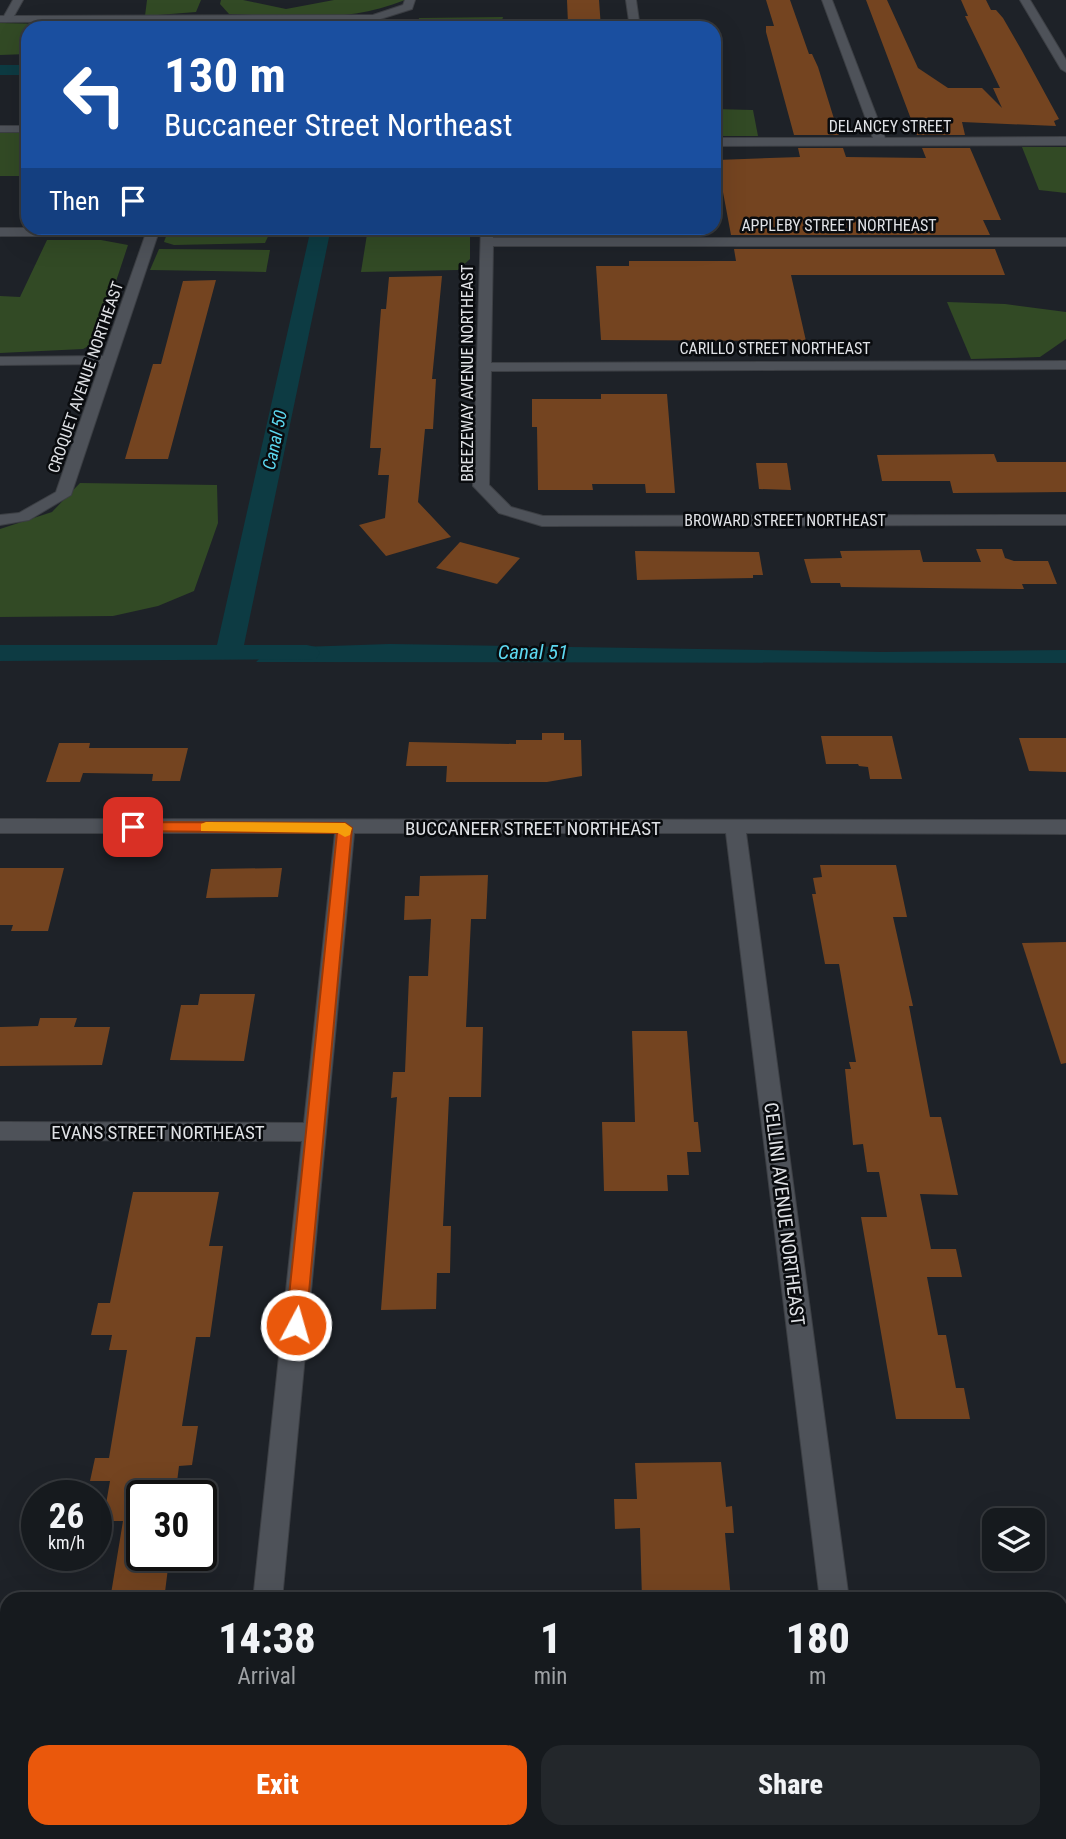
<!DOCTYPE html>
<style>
body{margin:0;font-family:"Roboto Condensed",sans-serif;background:#23272b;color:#f1f3f6;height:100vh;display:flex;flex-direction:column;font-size:26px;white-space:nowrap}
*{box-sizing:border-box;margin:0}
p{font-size:23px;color:#9ea1a4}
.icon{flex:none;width:38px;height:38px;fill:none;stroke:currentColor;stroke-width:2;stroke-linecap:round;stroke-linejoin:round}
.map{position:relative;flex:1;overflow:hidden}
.drawer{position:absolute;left:0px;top:1592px;width:1068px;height:247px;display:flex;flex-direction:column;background:#161a1e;border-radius:21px 21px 0 0;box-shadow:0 7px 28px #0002,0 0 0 2px #35383c}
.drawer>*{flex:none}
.banner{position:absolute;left:21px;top:21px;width:700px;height:214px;border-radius:21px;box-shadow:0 7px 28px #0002,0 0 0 2px #35383c;background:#1a4fa0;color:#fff;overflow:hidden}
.buttons{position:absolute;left:982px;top:1508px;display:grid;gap:14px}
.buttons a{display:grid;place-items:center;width:63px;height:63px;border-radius:14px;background:#161a1e;box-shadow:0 7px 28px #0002,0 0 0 2px #35383c;font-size:35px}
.speed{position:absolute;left:21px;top:1480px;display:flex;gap:14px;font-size:35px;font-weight:700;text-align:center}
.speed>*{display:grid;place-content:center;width:91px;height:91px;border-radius:50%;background:#161a1e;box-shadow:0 7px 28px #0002,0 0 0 2px #35383c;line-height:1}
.speed small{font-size:18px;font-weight:400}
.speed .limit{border:4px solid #111;border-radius:10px;background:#fff;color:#111}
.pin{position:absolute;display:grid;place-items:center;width:60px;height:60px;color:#fff;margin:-30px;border-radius:14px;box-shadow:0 4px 10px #0006}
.me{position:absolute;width:77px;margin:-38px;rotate:6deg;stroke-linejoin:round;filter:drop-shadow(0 0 5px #0008)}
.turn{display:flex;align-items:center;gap:24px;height:147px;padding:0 28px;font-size:32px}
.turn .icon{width:91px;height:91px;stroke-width:2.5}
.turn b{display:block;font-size:49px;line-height:60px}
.then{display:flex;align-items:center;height:66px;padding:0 28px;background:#0003;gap:14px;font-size:26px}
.eta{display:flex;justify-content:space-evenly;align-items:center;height:119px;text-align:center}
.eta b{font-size:42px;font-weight:800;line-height:49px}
.action{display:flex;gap:14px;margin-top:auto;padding:14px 28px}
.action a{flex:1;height:80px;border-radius:21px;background:#ea580c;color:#fff;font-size:28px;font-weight:800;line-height:80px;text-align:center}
.action a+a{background:#23272b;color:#f1f3f6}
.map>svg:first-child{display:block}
</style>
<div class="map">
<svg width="1066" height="1839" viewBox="0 0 1066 1839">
<rect width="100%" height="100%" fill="#1e2228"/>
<g fill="#324a25">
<path d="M 147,0 L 201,0 L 196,12 L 145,16 Z"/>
<path d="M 221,0 L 243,0 L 286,9 L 334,0 L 405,0 C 346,24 292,16 229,14 L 220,4 Z"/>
<path d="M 503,17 L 500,28 L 417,28 L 419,18 Z"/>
<path d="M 0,23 L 45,24 L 44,28 L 28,28 L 28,54 L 0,55 Z"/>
<path d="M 714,109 L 753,110 L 758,136 L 714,136 Z"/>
<rect x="0" y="133" width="28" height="43"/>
<path d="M 1022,147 L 1066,147 L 1066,193 L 1039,190 Z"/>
<path d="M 169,228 L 272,228 L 265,243 L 174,245 L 164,242 Z"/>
<path d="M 368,228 L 470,228 L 470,259 L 458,270 L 361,272 Z"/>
<path d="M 47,240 L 101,240 L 128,245 L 96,342 L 83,349 L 0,353 L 0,296 L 20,297 Z"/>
<path d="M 159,249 L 270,250 L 266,272 L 150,270 Z"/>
<path d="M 947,302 L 1005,304 L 1066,312 L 1066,339 L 1040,357 L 971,359 Z"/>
<path d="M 80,483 L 217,485 L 218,523 L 194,591 L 158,606 L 113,616 L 0,617 L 0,529 L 52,512 Z"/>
</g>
<path fill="#0d3b43" d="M 390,644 L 883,652 L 1066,650 L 1066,663 L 256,662 L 270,648 Z"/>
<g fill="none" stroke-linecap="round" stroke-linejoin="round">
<g fill="#0d3b43" fill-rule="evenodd">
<rect x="0" y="65" width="28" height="10"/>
<path d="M 311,228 L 331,228 L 244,645 L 307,645 L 316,647 L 320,653 L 316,659 L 0,661 L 0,645 L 217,645 Z"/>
</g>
</g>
<g fill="#744420">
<path d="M 567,0 L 599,0 L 601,28 L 572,28 L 572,24 L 568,24 Z"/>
<path d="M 766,0 L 790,0 L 809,54 L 812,54 L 818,67 L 839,135 L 794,135 L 766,32 L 766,26 L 774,26 Z"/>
<path d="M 866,0 L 887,0 L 918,68 L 948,88 L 982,88 L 1002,108 L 993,88 L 1000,88 L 965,16 L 968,16 L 961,0 L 986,0 L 991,10 L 996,10 L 1003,18 L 1022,51 L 1059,119 L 1054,121 L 1056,126 L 962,122 L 965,135 L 917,135 Z"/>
<path d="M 798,148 L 843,148 L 846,157 L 926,158 L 922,148 L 970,148 L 1001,220 L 983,220 L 990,235 L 731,235 L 717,160 L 800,157 Z"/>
<path d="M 734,249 L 995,249 L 1005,275 L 791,275 L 806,341 L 601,340 L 596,266 L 629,266 L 629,261 L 736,261 Z"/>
<path d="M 442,276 L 432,379 L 436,379 L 433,429 L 425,429 L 418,502 L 451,537 L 386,556 L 359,525 L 385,518 L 389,475 L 378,475 L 381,448 L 370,448 L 381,309 L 386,309 L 389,277 Z"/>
<path d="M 216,280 L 168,459 L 125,459 L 153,364 L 161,364 L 183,281 Z"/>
<path d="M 601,394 L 667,394 L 675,493 L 646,493 L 645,484 L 592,484 L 593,490 L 538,490 L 537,427 L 532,427 L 532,399 L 601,399 Z"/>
<path d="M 994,454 L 997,462 L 1066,462 L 1066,492 L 953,493 L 950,481 L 882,481 L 877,455 Z"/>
<path d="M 756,463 L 787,463 L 791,490 L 759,489 Z"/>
<path d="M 460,542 L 520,558 L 497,584 L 436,568 Z"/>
<path d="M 976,549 L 1002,549 L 1005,558 L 1014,561 L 1048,561 L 1057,584 L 1022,584 L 1024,589 L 841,587 L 840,583 L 811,583 L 804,559 L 842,558 L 840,551 L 920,550 L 923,562 L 981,562 Z"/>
<path d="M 635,551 L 759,552 L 763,575 L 753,575 L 753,578 L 637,580 Z"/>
<path d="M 542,733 L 564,733 L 564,740 L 581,740 L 582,776 L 547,782 L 446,782 L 447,766 L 406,766 L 409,742 L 516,744 L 516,740 L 542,740 Z"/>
<path d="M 821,736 L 892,736 L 902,779 L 870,779 L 868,767 L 859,766 L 858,764 L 826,764 Z"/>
<path d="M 1019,738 L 1066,738 L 1066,772 L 1029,771 Z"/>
<path d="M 59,743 L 90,743 L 89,748 L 188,748 L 180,781 L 152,781 L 153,774 L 83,773 L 80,782 L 46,782 Z"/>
<path d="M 820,865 L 896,865 L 907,917 L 893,917 L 913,1006 L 909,1006 L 930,1117 L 941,1117 L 958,1195 L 920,1194 L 931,1249 L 956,1249 L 962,1277 L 927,1277 L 938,1335 L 946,1335 L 956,1388 L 964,1388 L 970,1419 L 896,1419 L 861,1217 L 887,1217 L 879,1172 L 867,1172 L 863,1144 L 853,1145 L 845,1069 L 851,1069 L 849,1062 L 856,1062 L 839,964 L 825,964 L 812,894 L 816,894 L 813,878 L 822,877 Z"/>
<path d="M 0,868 L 64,868 L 48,931 L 11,931 L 13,925 L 0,925 Z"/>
<path d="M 282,868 L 278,897 L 206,898 L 211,869 Z"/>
<path d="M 488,875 L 486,919 L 471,919 L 466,1027 L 483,1027 L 481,1097 L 449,1097 L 443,1226 L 451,1226 L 450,1273 L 437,1273 L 436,1309 L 381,1310 L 397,1097 L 391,1098 L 393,1072 L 405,1072 L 409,976 L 428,976 L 431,919 L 404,920 L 405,896 L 419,896 L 420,876 Z"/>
<path d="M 1066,942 L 1066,1063 L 1061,1064 L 1022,943 Z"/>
<path d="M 200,994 L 255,994 L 244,1061 L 170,1060 L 181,1005 L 198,1005 Z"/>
<path d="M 40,1018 L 77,1018 L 74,1027 L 110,1027 L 102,1065 L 0,1066 L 0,1027 L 38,1026 Z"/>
<path d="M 632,1031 L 687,1031 L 694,1122 L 698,1122 L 701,1152 L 687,1152 L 689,1175 L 667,1175 L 668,1191 L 604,1191 L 602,1122 L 635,1122 Z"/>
<path d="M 133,1192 L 219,1192 L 209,1246 L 223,1246 L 210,1337 L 196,1337 L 182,1426 L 198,1426 L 192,1465 L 179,1466 L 177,1482 L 167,1482 L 165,1496 L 142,1496 L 142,1561 L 169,1560 L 164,1600 L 110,1600 L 123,1521 L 103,1521 L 110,1481 L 90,1481 L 95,1458 L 109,1458 L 127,1350 L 109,1350 L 112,1335 L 91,1335 L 98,1303 L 110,1303 Z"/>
<path d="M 721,1462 L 726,1507 L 732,1506 L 734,1533 L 725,1533 L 731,1600 L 642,1600 L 640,1528 L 615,1529 L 614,1499 L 637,1499 L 635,1463 Z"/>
</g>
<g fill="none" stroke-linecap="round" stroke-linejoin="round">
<g stroke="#3c3f44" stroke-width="2">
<g id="minor">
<path d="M 13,0 L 23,0 L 14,16 L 373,15 L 403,5 L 405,0 L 415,0 L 412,9 L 374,21 L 0,22 L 0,16 L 4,16 Z"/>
<path d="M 626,0 L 636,0 L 640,28 L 630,28 Z"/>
<path d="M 822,0 L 832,0 L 885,138 L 1066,137 L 1066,145 L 714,146 L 714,138 L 873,138 Z"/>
<path d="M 1020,0 L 1030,0 L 1066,60 L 1066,72 L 1061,69 Z"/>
<rect x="0" y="126" width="28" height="6"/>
<path d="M 0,228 L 160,228 L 71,495 L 29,520 L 0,525 L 0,515 L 19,513 L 56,492 L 100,364 L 0,365 L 0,357 L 103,356 L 145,236 L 0,236 Z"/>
<path d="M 481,228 L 493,228 L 493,238 L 1066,238 L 1066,246 L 493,246 L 491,363 L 1066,361 L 1066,369 L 491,371 L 489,485 L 511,507 L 543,516 L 1066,515 L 1066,525 L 542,526 L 499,513 L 473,486 Z"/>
<path d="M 0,819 L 1066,820 L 1066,834 L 746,833 L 849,1600 L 820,1600 L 726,833 L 354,833 L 282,1600 L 253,1600 L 302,1141 L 0,1140 L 0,1122 L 304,1123 L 335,833 L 0,833 Z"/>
<path d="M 227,1832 L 259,1832 L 258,1839 L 226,1839 Z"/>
<rect x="849" y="1832" width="32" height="7"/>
</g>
</g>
<use href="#minor" fill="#4e5259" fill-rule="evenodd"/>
</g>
<path fill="#ea580c" stroke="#983908" stroke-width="2" d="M 133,822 L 345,823 L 352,828 L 306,1325 L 303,1331 L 296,1333 L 289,1331 L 286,1325 L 337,833 L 127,831 L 127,823 Z"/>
<path fill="#f59e0b" d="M 206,822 L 345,823 L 352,828 L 350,835 L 345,837 L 338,833 L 201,831 L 201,824 Z"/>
<g text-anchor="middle" stroke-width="5" stroke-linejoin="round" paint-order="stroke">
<g font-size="16" fill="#e0e2e6" stroke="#090b0e">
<text x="890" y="132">DELANCEY STREET</text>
<text x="839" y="231">APPLEBY STREET NORTHEAST</text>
<text x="775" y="354">CARILLO STREET NORTHEAST</text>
<text transform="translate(467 373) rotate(-90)" y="6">BREEZEWAY AVENUE NORTHEAST</text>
<text transform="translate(85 377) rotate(-71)" y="6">CROQUET AVENUE NORTHEAST</text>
<text x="785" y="526">BROWARD STREET NORTHEAST</text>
</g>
<g font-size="18" font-style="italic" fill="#5cd7ef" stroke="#090b0e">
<text transform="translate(275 440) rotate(-78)" y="6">Canal 50</text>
</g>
<g font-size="19" fill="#e0e2e6" stroke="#090b0e">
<text x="533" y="835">BUCCANEER STREET NORTHEAST</text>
<text x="158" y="1139">EVANS STREET NORTHEAST</text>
<text transform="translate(785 1214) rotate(83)" y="7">CELLINI AVENUE NORTHEAST</text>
</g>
<g font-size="21" font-style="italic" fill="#5cd7ef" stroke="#090b0e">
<text x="533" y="659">Canal 51</text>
</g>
</g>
</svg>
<div class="buttons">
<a><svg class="icon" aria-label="layers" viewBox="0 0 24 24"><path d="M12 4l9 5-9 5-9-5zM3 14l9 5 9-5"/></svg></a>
</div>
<div class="speed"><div>26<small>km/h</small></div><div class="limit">30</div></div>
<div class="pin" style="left:133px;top:827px;background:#d93025"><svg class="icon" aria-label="arrive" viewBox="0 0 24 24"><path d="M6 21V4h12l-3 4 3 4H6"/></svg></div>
<svg class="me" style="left:296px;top:1325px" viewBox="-20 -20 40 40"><circle r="17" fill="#ea580c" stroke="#fff" stroke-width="3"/><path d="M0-11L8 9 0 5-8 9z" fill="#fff"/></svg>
<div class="banner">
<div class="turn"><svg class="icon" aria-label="left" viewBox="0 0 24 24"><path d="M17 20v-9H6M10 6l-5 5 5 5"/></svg><div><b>130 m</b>Buccaneer Street Northeast</div></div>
<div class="then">Then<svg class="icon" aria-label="arrive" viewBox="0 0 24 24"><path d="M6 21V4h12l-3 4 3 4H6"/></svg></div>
</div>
<section class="drawer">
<div class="eta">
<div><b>14:38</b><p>Arrival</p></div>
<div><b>1</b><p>min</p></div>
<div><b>180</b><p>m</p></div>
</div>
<div class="action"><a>Exit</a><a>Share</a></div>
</section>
</div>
